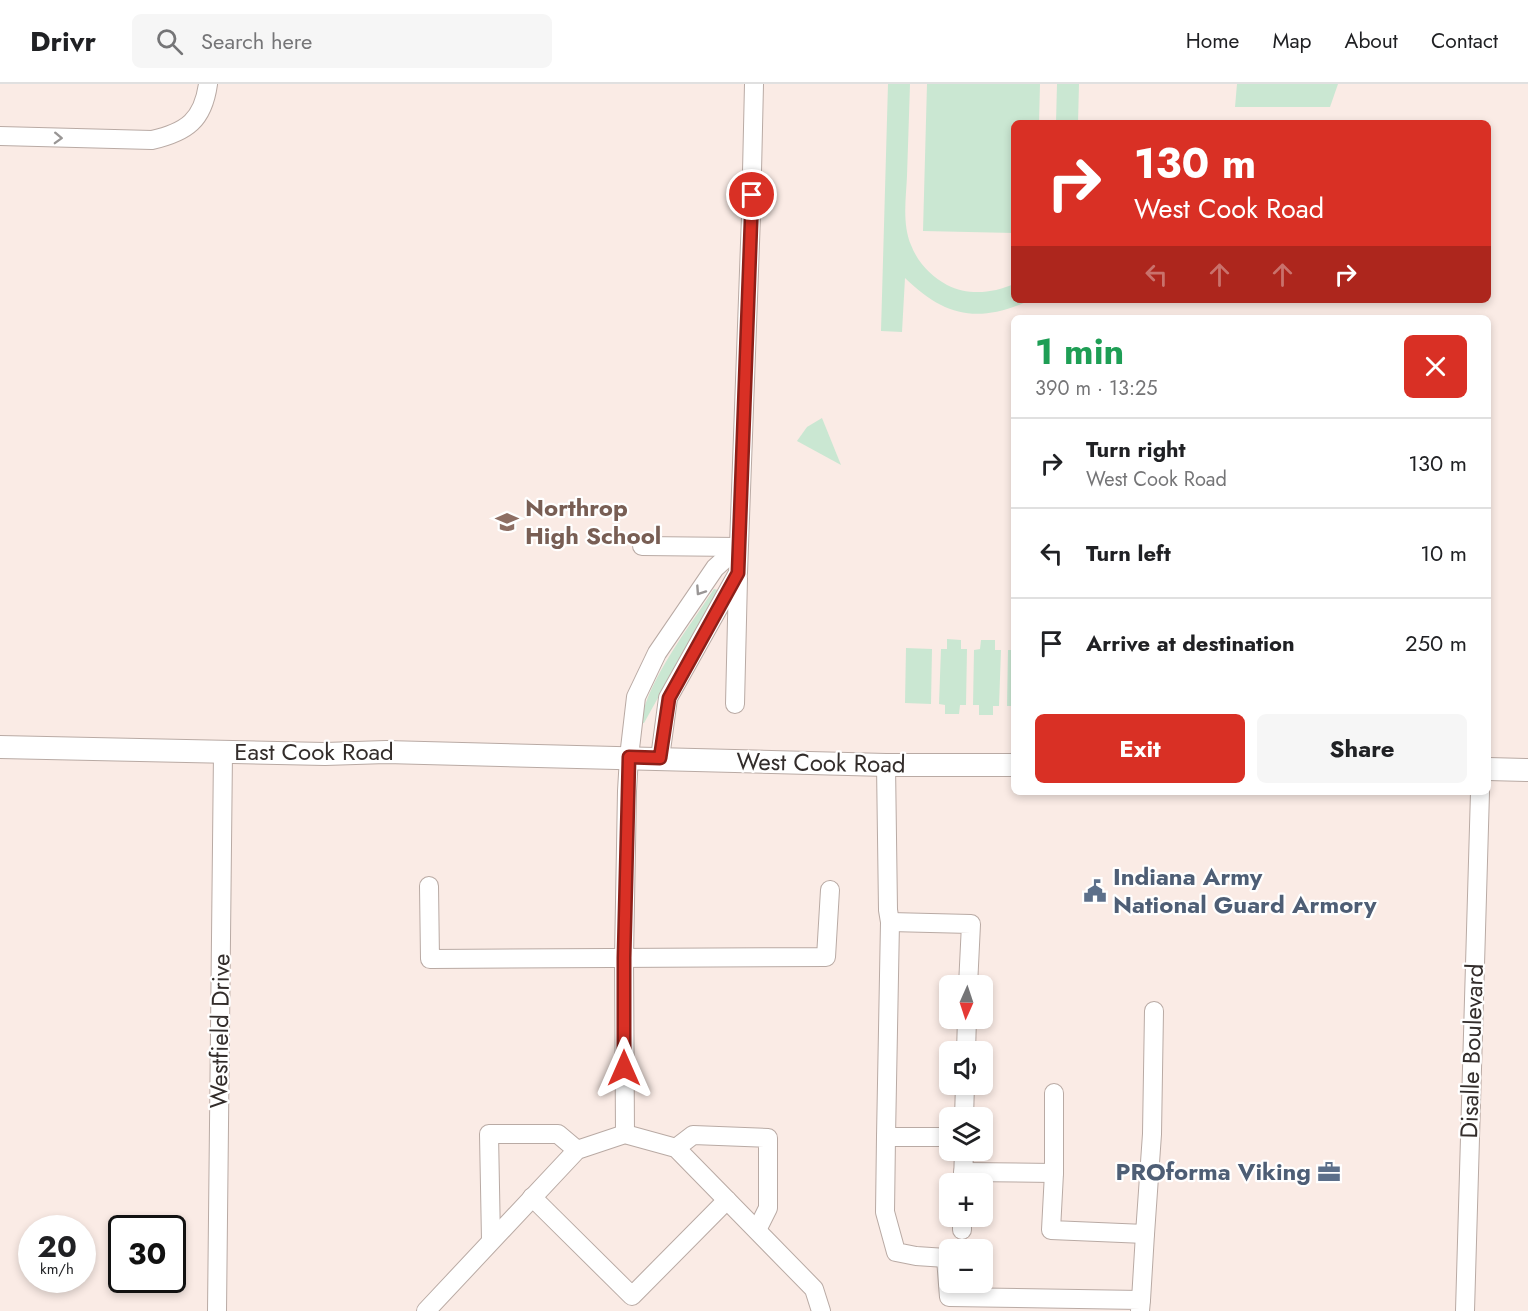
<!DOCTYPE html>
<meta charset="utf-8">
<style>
body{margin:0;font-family:Jost,sans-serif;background:#f6f6f6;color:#202124;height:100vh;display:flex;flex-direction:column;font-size:22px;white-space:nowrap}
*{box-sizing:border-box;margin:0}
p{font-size:20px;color:#757577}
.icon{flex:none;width:33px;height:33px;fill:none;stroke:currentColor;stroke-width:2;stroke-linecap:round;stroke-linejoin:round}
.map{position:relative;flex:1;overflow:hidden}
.panel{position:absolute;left:1011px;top:231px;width:480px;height:480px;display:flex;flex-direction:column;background:#fff;border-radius:9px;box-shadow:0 3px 9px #0003}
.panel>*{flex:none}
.guide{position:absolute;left:1011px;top:36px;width:480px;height:183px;border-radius:9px;box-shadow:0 3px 9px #0003;background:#d93025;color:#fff;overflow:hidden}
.needle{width:39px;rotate:183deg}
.tools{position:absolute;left:939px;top:891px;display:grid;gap:12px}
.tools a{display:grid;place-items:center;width:54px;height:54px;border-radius:9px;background:#fff;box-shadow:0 3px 9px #0003;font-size:30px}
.speed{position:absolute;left:18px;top:1131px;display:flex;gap:12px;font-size:30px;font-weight:700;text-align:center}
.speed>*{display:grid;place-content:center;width:78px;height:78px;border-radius:50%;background:#fff;box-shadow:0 3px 9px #0003;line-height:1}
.speed small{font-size:15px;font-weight:400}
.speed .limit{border:3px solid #111;border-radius:9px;background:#fff;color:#111}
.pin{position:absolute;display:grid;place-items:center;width:51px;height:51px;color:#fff;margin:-26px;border:3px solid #fff;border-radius:50%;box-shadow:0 2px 6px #0007}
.me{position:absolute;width:66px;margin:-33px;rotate:0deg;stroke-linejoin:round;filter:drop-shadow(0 0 4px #0008)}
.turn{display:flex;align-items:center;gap:21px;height:126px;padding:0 24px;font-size:27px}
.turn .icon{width:78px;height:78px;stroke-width:2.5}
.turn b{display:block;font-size:42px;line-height:51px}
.lanes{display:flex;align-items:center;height:57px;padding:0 24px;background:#0003;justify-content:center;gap:30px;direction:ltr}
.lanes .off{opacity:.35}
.round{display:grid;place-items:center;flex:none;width:63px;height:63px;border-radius:9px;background:#f6f6f6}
.summary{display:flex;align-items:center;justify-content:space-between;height:102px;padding:0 24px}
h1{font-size:36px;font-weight:700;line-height:45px;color:#1e9e55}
.primary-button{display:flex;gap:12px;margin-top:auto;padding:12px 24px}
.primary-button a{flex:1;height:69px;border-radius:9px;background:#d93025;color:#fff;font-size:24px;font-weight:700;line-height:69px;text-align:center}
.primary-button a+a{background:#f6f6f6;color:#202124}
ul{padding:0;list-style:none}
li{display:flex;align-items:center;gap:18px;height:90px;padding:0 24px;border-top:2px solid #e0e0e0}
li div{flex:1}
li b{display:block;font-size:22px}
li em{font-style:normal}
header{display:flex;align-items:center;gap:36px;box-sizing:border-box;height:84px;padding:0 30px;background:#fff;border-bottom:2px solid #e0e0e0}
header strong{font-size:28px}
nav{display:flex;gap:33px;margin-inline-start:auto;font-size:21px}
.search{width:420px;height:54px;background:#f6f6f6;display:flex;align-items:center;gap:15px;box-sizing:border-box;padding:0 21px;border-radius:9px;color:#757577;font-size:22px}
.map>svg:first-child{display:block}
</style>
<header>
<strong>Drivr</strong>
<div class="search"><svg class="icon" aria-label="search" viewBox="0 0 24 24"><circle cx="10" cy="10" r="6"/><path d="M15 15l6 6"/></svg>Search here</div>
<nav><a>Home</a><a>Map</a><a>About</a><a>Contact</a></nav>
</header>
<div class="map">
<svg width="1528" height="1227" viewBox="0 0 1528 1227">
<rect width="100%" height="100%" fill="#faebe5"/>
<g fill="#cae7d2">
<path d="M 888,0 L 910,0 C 909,31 908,62 907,92 C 906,114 902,140 911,161 C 918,179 931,192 947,201 C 969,212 993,209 1014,200 L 1014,216 L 1030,216 L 1026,218 C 976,240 943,231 905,194 L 902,248 L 881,247 Z"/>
<path d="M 927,0 L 1040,0 L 1039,39 L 1014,39 L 1014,149 L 923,147 Z"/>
<path d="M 1057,0 L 1079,0 L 1078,39 L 1056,39 Z"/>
<path d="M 1237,0 L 1338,0 L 1330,23 L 1235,23 Z"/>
<path d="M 822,334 L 841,381 L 797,357 L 807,343 Z"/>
<path d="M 714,505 L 718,506 L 644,639 L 640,639 C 650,592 688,545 714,505 Z"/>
<path d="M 947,555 L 961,556 L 961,565 L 967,565 L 966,621 L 960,621 L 959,630 L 945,630 L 945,621 L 939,620 L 941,565 L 947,565 Z"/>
<path d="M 981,556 L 995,556 L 995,566 L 1001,566 L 999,622 L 993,622 L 993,631 L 979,631 L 979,621 L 973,621 L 974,566 L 980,565 Z"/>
<path d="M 906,564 L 932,565 L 931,620 L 905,619 Z"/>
<path d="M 1008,566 L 1014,566 L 1014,632 L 1013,622 L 1007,622 Z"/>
</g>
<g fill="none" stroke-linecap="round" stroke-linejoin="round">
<g stroke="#b9aaa4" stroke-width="20">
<g id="minor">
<path d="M 0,52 L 152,56 C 187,48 203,36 208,0"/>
<path d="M 642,462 L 738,463"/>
<path d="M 735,620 L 738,494"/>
<path d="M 660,674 L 668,614 L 738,489 L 751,132 L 754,0"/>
<path d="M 886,681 L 888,826 L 890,838 L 886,1053 L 950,1053"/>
<path d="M 429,802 L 430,875 L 826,873 L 830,806"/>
<path d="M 890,838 L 971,840 L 968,902"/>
<path d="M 966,968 L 967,934"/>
<path d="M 1054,1009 L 1054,1089 L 1051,1146 L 1145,1150 L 1152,1050 L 1154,927"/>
<path d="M 964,1034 L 965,1000"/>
<path d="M 625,1050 L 624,874 L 627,707 L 629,673 L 636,613 L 657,569 L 715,484 L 738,463"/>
<path d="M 886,1053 L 885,1128 L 896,1168 L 916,1172 L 946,1174 L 949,1213 L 1141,1216 L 1140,1227"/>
<path d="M 676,1064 L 693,1051 L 768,1054 L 768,1124 L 757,1146"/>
<path d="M 963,1088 L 1054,1089"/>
<path d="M 963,1098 L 964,1066"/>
<path d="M 532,1113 L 632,1212 L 727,1116"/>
<path d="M 962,1146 L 962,1132"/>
<path d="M 491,1156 L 489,1050 L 558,1050 L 577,1066"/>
<path d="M 1141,1216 L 1145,1150"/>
<path d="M 217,1227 L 223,668"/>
<path d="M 426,1227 L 577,1066 L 625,1050 L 676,1064 L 814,1205 L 821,1227"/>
<path d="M 1465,1227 L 1480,708"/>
</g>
</g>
<g stroke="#b9aaa4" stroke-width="24">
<g id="major">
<path d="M 0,663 L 325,670 L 386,668 L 886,681 L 1014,681"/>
<path d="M 1488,685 L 1528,686"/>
</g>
</g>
<use href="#minor" stroke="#fff" stroke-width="18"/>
<use href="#major" stroke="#fff" stroke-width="22"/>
</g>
<defs><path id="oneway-chevron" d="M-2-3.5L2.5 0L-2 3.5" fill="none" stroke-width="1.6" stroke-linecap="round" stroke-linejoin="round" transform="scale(1.5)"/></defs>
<g stroke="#999695">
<use href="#oneway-chevron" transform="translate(58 54) rotate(2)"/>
<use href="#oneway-chevron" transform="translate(700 507) rotate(124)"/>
</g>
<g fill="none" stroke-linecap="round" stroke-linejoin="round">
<g stroke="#8d1f18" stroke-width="15">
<path id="route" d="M 624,984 L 624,874 L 629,673 L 660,674 L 669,614 L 738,489 L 752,111"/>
</g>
<use href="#route" stroke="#d93025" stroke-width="10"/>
</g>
<defs>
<g id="school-bare" transform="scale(1.8)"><path d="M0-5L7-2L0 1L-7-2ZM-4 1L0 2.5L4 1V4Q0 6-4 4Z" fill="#8d6e63" stroke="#fff" stroke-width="2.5" paint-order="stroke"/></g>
<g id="civic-bare" transform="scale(1.8)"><path d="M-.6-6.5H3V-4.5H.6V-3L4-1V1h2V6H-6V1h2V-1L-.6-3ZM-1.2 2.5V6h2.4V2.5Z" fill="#5c6f8a" stroke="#fff" stroke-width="2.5" paint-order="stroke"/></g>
<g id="office-bare" transform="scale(1.8)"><path d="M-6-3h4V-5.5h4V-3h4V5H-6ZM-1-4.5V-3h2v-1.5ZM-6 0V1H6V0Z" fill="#5c6f8a" stroke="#fff" stroke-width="2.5" paint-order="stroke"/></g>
</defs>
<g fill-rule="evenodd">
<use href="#school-bare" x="507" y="438"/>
<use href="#civic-bare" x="1095" y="807"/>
<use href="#office-bare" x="1329" y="1088"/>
</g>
<g text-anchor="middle" stroke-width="4.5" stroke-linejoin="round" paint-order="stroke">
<g font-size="24" font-weight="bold" fill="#785e54" stroke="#fff" text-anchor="start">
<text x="525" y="432">Northrop<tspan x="525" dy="28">High School</tspan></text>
</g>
<g font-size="24" fill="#332d2b" stroke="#fff">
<text x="314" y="676">East Cook Road</text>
<text transform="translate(821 679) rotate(1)" y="8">West Cook Road</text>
<text transform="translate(220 947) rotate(-89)" y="8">Westfield Drive</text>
<text transform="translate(1472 967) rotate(-88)" y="8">Disalle Boulevard</text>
</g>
<g font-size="24" font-weight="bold" fill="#4e5e75" stroke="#fff" text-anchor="start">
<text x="1113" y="801">Indiana Army<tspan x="1113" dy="28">National Guard Armory</tspan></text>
<text x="1311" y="1096" text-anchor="end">PROforma Viking</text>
</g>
</g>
</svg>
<div class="tools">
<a><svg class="needle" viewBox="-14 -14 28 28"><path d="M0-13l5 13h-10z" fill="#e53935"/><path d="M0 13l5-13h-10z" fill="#757577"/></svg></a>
<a><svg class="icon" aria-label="sound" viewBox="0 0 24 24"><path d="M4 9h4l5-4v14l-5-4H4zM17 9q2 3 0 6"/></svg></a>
<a><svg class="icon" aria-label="layers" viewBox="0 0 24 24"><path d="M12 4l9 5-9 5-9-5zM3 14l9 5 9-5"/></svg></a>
<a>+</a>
<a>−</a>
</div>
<div class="speed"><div>20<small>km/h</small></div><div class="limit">30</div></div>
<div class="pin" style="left:752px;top:111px;background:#d93025"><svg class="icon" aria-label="arrive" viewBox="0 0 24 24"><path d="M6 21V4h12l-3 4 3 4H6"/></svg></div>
<svg class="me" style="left:624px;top:984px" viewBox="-20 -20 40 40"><path d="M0-17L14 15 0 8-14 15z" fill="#d93025" stroke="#fff" stroke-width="4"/></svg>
<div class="guide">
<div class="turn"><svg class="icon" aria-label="right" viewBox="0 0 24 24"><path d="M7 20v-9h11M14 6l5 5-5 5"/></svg><div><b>130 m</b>West Cook Road</div></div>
<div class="lanes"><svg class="icon off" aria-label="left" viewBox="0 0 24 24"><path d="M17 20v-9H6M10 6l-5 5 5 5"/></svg><svg class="icon off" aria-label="ahead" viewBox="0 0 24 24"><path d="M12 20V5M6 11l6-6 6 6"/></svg><svg class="icon off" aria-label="ahead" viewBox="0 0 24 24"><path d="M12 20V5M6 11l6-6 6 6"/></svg><svg class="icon" aria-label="right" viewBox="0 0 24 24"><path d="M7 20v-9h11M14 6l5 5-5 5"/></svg></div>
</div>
<section class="panel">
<div class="summary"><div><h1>1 min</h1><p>390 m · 13:25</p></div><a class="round" style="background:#d93025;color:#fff"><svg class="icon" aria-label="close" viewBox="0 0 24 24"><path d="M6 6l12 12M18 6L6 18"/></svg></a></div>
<ul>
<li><svg class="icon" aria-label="right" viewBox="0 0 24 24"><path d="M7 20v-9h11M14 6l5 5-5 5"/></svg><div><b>Turn right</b><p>West Cook Road</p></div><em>130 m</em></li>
<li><svg class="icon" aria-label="left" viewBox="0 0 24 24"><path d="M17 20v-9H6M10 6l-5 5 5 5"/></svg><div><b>Turn left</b></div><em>10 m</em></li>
<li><svg class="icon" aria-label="arrive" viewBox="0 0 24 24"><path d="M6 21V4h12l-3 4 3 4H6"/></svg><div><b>Arrive at destination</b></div><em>250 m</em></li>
</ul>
<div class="primary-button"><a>Exit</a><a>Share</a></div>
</section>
</div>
